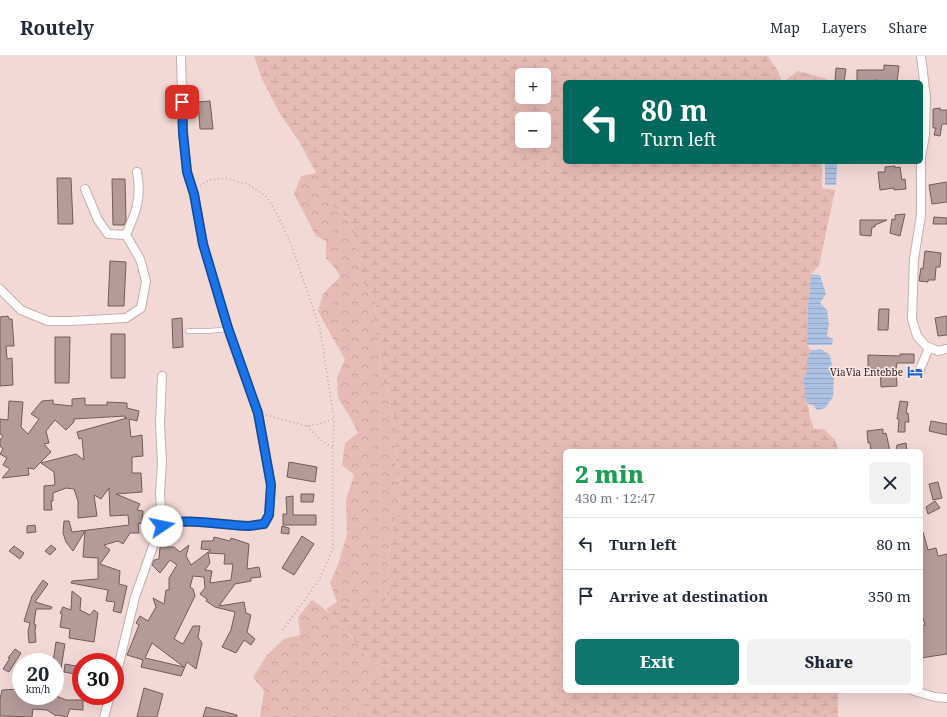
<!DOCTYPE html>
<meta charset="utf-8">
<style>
body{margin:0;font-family:"Noto Serif",serif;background:#f2f2f3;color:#1f2937;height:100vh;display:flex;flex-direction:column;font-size:15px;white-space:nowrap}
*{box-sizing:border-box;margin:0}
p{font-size:13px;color:#747a83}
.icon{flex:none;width:22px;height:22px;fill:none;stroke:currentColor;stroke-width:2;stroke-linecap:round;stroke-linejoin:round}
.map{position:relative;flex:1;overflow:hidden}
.sheet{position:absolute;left:563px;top:393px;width:360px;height:244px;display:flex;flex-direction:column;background:#fff;border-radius:6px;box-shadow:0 4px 16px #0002}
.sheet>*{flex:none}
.banner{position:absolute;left:563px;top:24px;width:360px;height:84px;border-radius:6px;box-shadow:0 4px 16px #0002;background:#00695c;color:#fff;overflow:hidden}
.tools{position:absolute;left:515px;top:12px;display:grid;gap:8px}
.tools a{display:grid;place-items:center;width:36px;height:36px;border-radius:6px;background:#fff;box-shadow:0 4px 16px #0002;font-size:20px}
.speed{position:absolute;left:12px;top:597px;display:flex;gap:8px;font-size:20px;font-weight:700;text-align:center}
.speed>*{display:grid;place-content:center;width:52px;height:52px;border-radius:50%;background:#fff;box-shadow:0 4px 16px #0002;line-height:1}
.speed small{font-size:10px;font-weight:400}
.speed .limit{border:6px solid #d22;background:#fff;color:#111}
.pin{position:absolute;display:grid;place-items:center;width:34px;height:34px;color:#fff;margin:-17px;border-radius:8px;box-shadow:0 2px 6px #0006}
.me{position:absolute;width:44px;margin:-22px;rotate:79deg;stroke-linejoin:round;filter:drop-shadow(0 0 3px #0008)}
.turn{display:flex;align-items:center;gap:14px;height:84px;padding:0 12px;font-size:18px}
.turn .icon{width:52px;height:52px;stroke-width:2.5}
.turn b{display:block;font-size:28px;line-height:34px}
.round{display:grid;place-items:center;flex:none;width:42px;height:42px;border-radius:6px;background:#f2f2f3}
.head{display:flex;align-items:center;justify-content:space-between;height:68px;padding:0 12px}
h1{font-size:24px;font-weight:800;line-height:30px;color:#1e9e55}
.primary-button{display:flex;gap:8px;margin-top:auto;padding:8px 12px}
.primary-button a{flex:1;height:46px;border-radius:6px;background:#0f766e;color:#fff;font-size:16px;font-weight:800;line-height:46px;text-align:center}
.primary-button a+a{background:#f2f2f3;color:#1f2937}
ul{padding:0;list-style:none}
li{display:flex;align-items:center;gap:12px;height:52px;padding:0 12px;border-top:1px solid #e0e1e3}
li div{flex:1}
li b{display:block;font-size:15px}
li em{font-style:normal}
header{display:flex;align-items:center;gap:24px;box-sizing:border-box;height:56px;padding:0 20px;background:#fff;border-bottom:1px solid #e0e1e3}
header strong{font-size:19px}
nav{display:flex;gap:22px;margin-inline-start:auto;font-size:14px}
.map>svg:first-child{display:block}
</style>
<header>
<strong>Routely</strong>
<nav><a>Map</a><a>Layers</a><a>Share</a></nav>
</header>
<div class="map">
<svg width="947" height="661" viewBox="0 0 947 661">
<defs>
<pattern id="forest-crowns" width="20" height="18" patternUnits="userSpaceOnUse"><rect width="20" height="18" fill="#e6bbb5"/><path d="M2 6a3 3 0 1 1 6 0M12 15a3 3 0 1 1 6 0" fill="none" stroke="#c6a19c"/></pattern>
<pattern id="wetland-marsh" width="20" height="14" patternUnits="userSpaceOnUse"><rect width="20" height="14" fill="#e6bbb5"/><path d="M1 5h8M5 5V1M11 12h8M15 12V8" fill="none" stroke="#c6a19c"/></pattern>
<pattern id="water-rules" width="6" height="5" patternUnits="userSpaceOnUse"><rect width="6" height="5" fill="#adc2e2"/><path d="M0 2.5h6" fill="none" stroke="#95a7c2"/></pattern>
</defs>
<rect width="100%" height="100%" fill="#f3d9d6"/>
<g fill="url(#forest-crowns)">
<path d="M 317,117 L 334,150 L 352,168 L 359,207 L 365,231 L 376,247 L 374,271 L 381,293 L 380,317 L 387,334 L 395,370 L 396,405 L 400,449 L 390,484 L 386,551 L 373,547 L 358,553 L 337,546 L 330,527 L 338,508 L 347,479 L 346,444 L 354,419 L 342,409 L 345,387 L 358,377 L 350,361 L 338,342 L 337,322 L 345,303 L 332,281 L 318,255 L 323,238 L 340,221 L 335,212 L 326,202 L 326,185 L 316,180 L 294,138 L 301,120 Z"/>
<path d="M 312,544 C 337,560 353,583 371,607 L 392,610 L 370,623 L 368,644 L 353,661 L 260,661 L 264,635 L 253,621 L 267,599 L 284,583 L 300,579 L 298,561 Z"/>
</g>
<g fill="url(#wetland-marsh)" fill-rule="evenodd">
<path d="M 254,0 L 768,0 L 778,15 L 782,26 L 565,26 L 565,106 L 822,106 L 822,132 L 835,134 L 819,210 L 811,218 L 808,249 L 807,289 L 811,294 L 807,303 L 807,314 L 803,324 L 810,361 L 814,373 L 824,373 L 835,384 L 839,395 L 565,395 L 565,635 L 838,635 L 838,661 L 353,661 L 368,644 L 370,623 L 391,610 L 371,607 L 350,579 L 326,553 L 337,546 L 358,553 L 373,547 L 386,550 L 390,484 L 400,449 L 396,404 L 395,370 L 387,334 L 380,317 L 381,293 L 374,271 L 376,247 L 365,231 L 359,207 L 352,168 L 334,150 L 299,85 L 280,58 L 262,23 ZM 522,19 L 544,19 L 544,41 L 522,41 ZM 522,63 L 544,63 L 544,85 L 522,85 Z"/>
<path d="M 798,15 L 827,23 L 826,26 L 783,26 Z"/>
</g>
<g fill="url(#water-rules)">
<path d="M 825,106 L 837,106 L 837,113 L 836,129 L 825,129 Z"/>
<path d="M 811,218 L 820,219 L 826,238 L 820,247 L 827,254 L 829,268 L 827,280 L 833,283 L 832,289 L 807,289 L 808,249 Z"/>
<path d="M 821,293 L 830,299 L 834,321 L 833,341 L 825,352 L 817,354 L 814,350 L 807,347 L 803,324 L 807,314 L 807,303 L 811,294 Z"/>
</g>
<g fill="#b39b98" stroke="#715c59" fill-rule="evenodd">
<path d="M 884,9 L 899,10 L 897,26 L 874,24 L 874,26 L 857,25 L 857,14 L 884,14 Z"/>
<path d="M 836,12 L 846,13 L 844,26 L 835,26 Z"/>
<path d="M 210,45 L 213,73 L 200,73 L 198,46 Z"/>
<path d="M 940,52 L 940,54 L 947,54 L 947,68 L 942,68 L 940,80 L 934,79 L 936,72 L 933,72 L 933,53 Z"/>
<path d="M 895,110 L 895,112 L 900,111 L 902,124 L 905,123 L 906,133 L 894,134 L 894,132 L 880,134 L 878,116 L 885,116 L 885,111 Z"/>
<path d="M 57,122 L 71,122 L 73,168 L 58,168 Z"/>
<path d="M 112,123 L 125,123 L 126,165 L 124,169 L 113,169 Z"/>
<path d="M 947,126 L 947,146 L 932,148 L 929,129 Z"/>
<path d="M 905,158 L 900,180 L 890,177 L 892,163 L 895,164 L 895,159 Z"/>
<path d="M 934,161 L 947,162 L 947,168 L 933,168 Z"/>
<path d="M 860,164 L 887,164 L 875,169 L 875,171 L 872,171 L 871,180 L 860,179 Z"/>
<path d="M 925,195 L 941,197 L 940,211 L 936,211 L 935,224 L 928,224 L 928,226 L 919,225 L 921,212 L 923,213 Z"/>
<path d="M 110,205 L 126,206 L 124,250 L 108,250 Z"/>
<path d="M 879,253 L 889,253 L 888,274 L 878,274 Z"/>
<path d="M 8,260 L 9,263 L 12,263 L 14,290 L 6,290 L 7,303 L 12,302 L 13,329 L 0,330 L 0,261 Z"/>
<path d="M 947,260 L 947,279 L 938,280 L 935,262 Z"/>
<path d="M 182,262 L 183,291 L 173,292 L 172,263 Z"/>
<rect x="111" y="278" width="14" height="44"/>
<path d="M 55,281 L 70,281 L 69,327 L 55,327 Z"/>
<path d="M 900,298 L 914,298 L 914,307 L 897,307 L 896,313 L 897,330 L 881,331 L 880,313 L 868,312 L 868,299 L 900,300 Z"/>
<path d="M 85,342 L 85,349 L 107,349 L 107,346 L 127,347 L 127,352 L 139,355 L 137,365 L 129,363 L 131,381 L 142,379 L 143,400 L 132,401 L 132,417 L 141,417 L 142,436 L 116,438 L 140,448 L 137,454 L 143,455 L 142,467 L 138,468 L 139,477 L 130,477 L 123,488 L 118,485 L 104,489 L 110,494 L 100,508 L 120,515 L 119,528 L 127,530 L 121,557 L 113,555 L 115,546 L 106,545 L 108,534 L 71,527 L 72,525 L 98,523 L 98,502 L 83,501 L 85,475 L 73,495 L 66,486 L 63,477 L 64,465 L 69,465 L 72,476 L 129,469 L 128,459 L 110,460 L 109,432 L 101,443 L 94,439 L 97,460 L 78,462 L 78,445 L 74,433 L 66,432 L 53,437 L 53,445 L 51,445 L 52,454 L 44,454 L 44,430 L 55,429 L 54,416 L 41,407 L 76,398 L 84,404 L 82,382 L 79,383 L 77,376 L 127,362 L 125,362 L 125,360 L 74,363 L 74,366 L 66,374 L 55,364 L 46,375 L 49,387 L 44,388 L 51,396 L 34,413 L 28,412 L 29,419 L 2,422 L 10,413 L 3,409 L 7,402 L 0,398 L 3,393 L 0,390 L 0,384 L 3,380 L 0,378 L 0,363 L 8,364 L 9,345 L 23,346 L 21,371 L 28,378 L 39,363 L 31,358 L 42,345 L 53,344 L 53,348 L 72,350 L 72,343 Z"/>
<path d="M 900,345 L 908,346 L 906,357 L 908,357 L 909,366 L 905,366 L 905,376 L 898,376 L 899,363 L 897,363 Z"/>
<path d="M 931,365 L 947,368 L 947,379 L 929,375 Z"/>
<path d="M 883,373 L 883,378 L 886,377 L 890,395 L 871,395 L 870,387 L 868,387 L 867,375 Z"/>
<path d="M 906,387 L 907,395 L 896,395 L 897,389 Z"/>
<path d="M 289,406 L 317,411 L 315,426 L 287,421 Z"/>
<path d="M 938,426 L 942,442 L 933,444 L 929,428 Z"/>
<path d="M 301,438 L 314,438 L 313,446 L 301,446 Z"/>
<path d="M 293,440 L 293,459 L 316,459 L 316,469 L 283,469 L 283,458 L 287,458 L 286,441 Z"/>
<path d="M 935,445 L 940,452 L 928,458 L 926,451 Z"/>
<path d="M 35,469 L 36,476 L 27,477 L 27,470 Z"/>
<path d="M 282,470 L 289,472 L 289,478 L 281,477 Z"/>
<path d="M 921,476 L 923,476 L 928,494 L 936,492 L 938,500 L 947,498 L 947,598 L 921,602 L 921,570 L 925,569 L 921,555 Z"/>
<path d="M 302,480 L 314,488 L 294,519 L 282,512 Z"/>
<path d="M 214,481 L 230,485 L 231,482 L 249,488 L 247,513 L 259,511 L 261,521 L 251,522 L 251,525 L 235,528 L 219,550 L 244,546 L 246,557 L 251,559 L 247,576 L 255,583 L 251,589 L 244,584 L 236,597 L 222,591 L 231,574 L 235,556 L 215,551 L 206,545 L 207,543 L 200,538 L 205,532 L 204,521 L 193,520 L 190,531 L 193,533 L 195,540 L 174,583 L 183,588 L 193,570 L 200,570 L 198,581 L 202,587 L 196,613 L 187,606 L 181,620 L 141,611 L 143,604 L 127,599 L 139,569 L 136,567 L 140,560 L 148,565 L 156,551 L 153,542 L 164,548 L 166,534 L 169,534 L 169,522 L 177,509 L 170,504 L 160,517 L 152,509 L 154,504 L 159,503 L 160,491 L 174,491 L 180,496 L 189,489 L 186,500 L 191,509 L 211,494 L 201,493 L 202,485 L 213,485 ZM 208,497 L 225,498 L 224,508 L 233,508 L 231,524 L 210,527 L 212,515 L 205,514 L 210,507 ZM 152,587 L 184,611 L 145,602 Z"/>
<path d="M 51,489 L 56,493 L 50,499 L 45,495 Z"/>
<path d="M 14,490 L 24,497 L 20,503 L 9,495 Z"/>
<path d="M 43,524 L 48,528 L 35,546 L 52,551 L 51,553 L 36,553 L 34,568 L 36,569 L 35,575 L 36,586 L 29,587 L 28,575 L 30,567 L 24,565 L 32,540 Z"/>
<path d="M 72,535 L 81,542 L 80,554 L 90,559 L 94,554 L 98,557 L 94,586 L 69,582 L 70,573 L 60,571 L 62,558 L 60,557 L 63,551 L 71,554 Z"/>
<path d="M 56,586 L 65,588 L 61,612 L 55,611 L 55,606 L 53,606 Z"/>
<path d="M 15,593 L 21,597 L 9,616 L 3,613 L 10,602 L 8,602 Z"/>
<path d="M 65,608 L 81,611 L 81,619 L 64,616 Z"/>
<path d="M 144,632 L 163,638 L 157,661 L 137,661 Z"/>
<path d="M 21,633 L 21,642 L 44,644 L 45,640 L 56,640 L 66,644 L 83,644 L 83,654 L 70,653 L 67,661 L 56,659 L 56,660 L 47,654 L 33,653 L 32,661 L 0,660 L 0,643 L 2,634 Z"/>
<path d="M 206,651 L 237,659 L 237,661 L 203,661 Z"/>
</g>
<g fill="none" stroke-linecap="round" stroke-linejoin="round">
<g stroke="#c7aeab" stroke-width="5.5">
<path id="service" d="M 188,275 L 209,275 L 228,273"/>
</g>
<g stroke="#c7aeab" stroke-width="10">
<g id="minor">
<path d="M 921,0 L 926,41 L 925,79 L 921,102 L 921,159 L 914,203 L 912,263 L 917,280 L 926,290 L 938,295 L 947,293"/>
<path d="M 85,133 L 98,164 L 108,178 L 126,179"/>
<path d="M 0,233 L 21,254 L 48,265 L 71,265 L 126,262 L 141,252 L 146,225 L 140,203 L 126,179 C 136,156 142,142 137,116"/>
<path d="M 920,313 L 929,292"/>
<path d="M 162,470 L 160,438 L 162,406 L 160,367 L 162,320"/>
<path d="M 115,624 L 135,541 L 157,479 L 162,470 L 169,466 L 199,466 L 249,470 L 264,468 L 269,459 L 271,429 L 258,357 L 228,273 L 203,188 L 194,138 L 187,115 L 183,77 L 181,0"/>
<path d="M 914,635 L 935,641 L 947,642"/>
<path d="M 104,661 L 110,640"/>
</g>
</g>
<g stroke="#b8a3a1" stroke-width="1.5" stroke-dasharray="1 3" stroke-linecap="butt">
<path d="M 200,130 L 209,124 L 227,122 L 249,129 L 267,141 L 278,160 L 291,188 L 320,273 L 334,362 L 323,367 L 307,370 L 266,359"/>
<path d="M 307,370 L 321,384 L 333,392 L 334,362"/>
<path d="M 283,574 L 319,524 L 333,493 L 333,392"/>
</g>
<use href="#service" stroke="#fff" stroke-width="4"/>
<use href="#minor" stroke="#fff" stroke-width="8"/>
</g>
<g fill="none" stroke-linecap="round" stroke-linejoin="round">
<g stroke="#114b97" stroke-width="10">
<path id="route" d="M 162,470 C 180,460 226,470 248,470 C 253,470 259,468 264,468 L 269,459 L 271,429 L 258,357 L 228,272 L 203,188 L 194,138 L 187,116 L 183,77 L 182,46"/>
</g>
<use href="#route" stroke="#1a73e8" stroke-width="7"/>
</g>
<defs>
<g id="hotel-bare" transform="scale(1.2)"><path d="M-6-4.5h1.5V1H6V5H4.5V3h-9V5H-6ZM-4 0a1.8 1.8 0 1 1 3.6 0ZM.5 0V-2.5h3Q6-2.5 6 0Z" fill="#2065d0" stroke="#fde8e5" stroke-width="2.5" paint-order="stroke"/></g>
</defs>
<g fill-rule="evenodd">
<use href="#hotel-bare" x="915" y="316"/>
</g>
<g text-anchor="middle" stroke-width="3" stroke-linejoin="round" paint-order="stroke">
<g font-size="10" fill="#302725" stroke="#fde8e5" text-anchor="end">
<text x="903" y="320">ViaVia Entebbe</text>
</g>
</g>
</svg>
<div class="tools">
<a>+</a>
<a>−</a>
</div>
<div class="speed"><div>20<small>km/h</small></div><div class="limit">30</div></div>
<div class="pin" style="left:182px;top:46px;background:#d93025"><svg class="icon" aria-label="arrive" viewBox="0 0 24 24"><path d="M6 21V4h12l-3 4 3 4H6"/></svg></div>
<svg class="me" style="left:162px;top:470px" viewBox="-20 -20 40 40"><circle r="19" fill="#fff"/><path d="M0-13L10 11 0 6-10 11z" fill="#1a73e8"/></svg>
<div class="banner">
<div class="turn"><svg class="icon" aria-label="left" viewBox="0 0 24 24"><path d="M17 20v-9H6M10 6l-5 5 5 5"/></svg><div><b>80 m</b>Turn left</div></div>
</div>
<section class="sheet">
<div class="head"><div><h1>2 min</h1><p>430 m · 12:47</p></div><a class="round"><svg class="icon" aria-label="close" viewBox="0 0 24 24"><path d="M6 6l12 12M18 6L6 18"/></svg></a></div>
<ul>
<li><svg class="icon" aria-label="left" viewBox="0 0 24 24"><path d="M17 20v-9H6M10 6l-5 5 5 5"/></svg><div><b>Turn left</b></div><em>80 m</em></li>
<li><svg class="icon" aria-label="arrive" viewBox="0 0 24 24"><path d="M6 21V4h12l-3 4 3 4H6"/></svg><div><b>Arrive at destination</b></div><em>350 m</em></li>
</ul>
<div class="primary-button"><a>Exit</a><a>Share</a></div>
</section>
</div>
